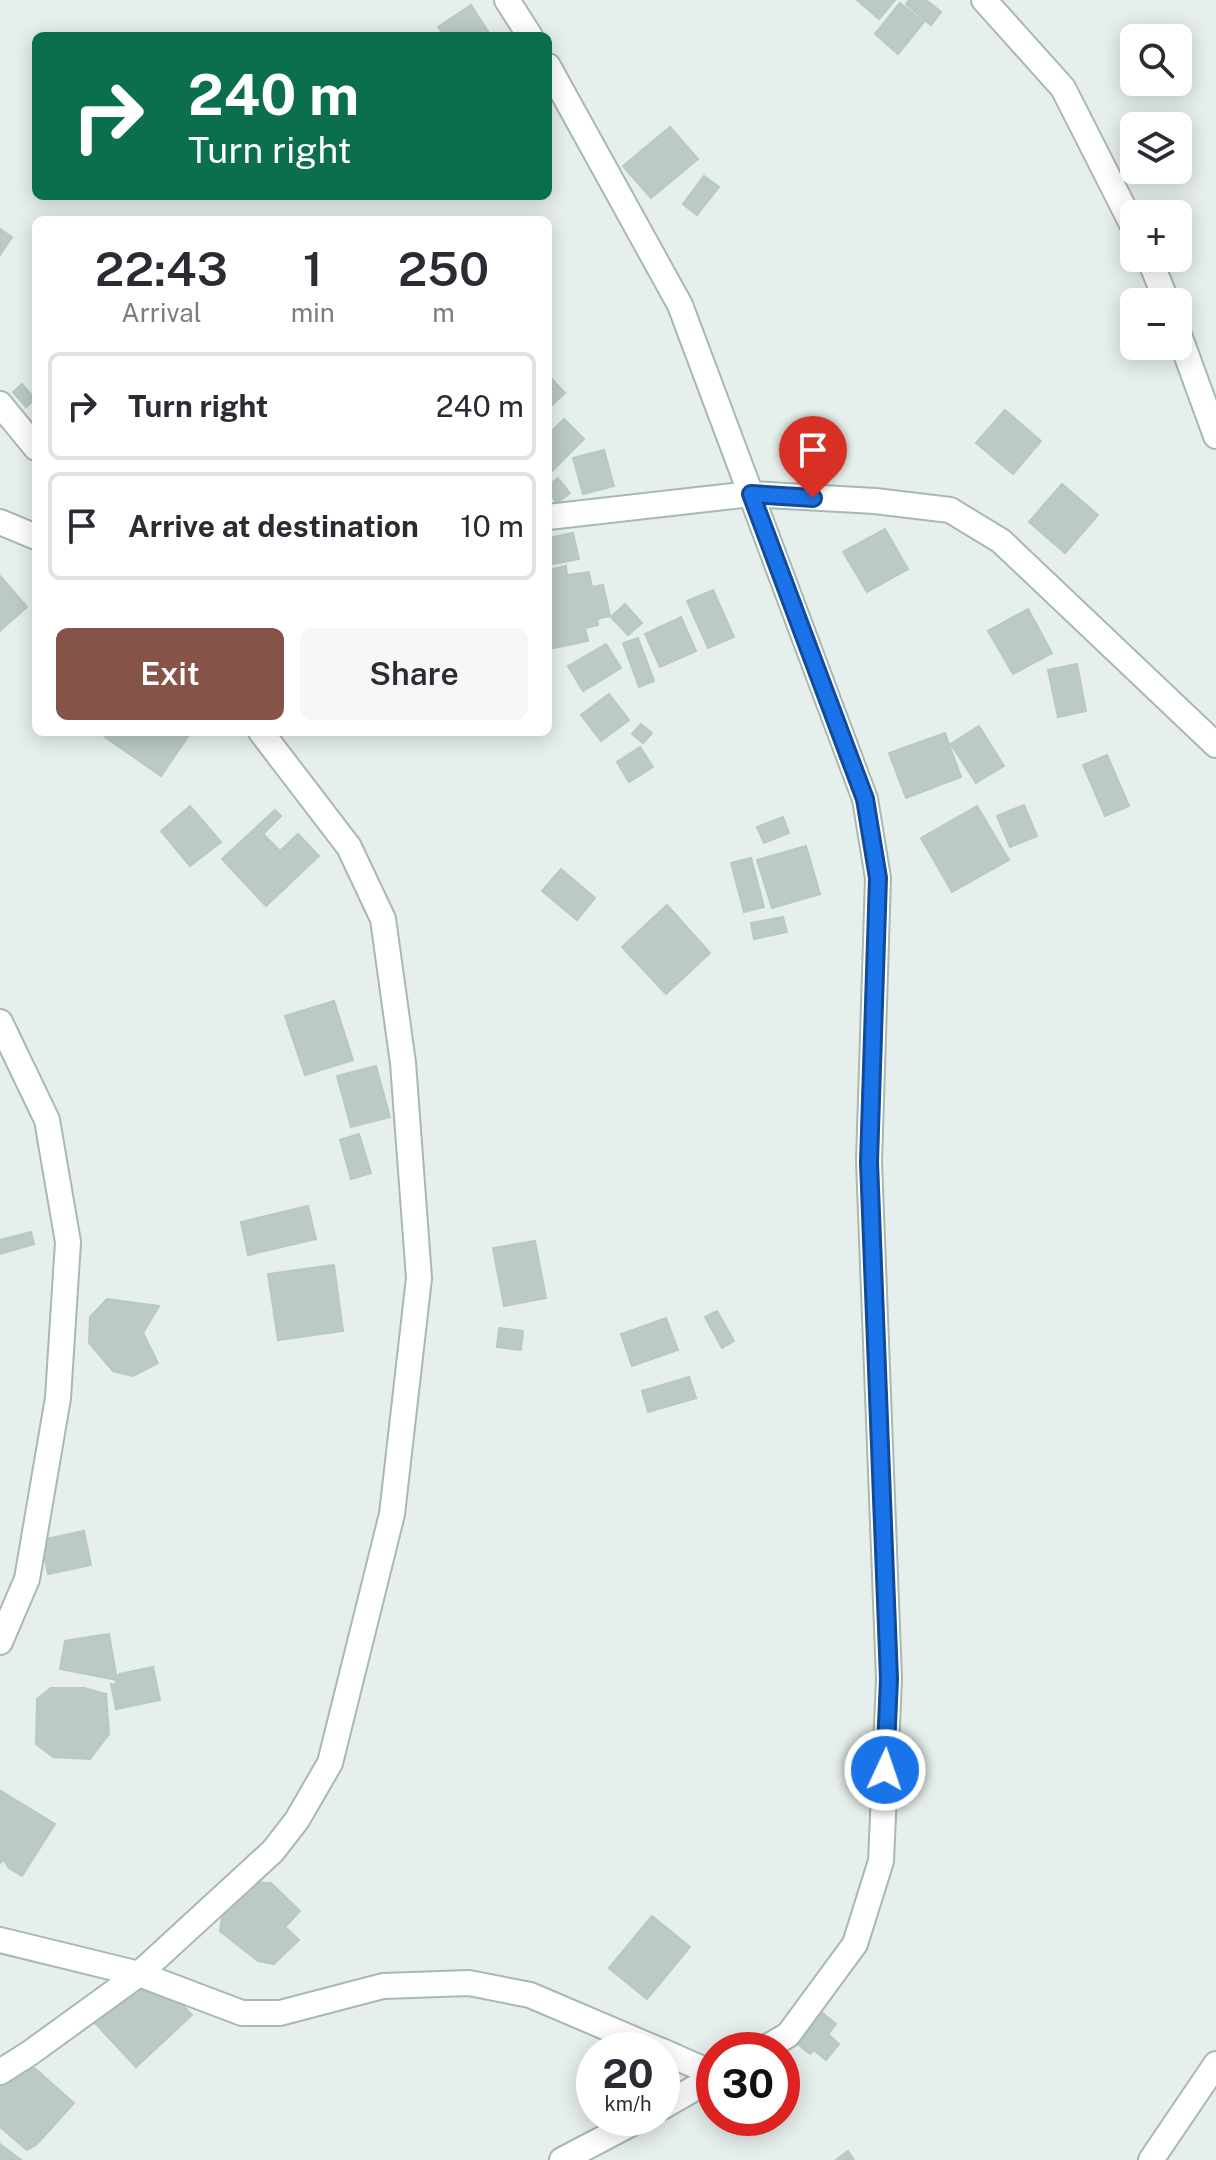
<!DOCTYPE html>
<meta charset="utf-8">
<style>
body{margin:0;font-family:"Public Sans",sans-serif;background:#f7f7f7;color:#2b2b33;height:100vh;display:flex;flex-direction:column;font-size:30px;white-space:nowrap}
*{box-sizing:border-box;margin:0}
p{font-size:26px;color:#7c7c81}
.icon{flex:none;width:44px;height:44px;fill:none;stroke:currentColor;stroke-width:2;stroke-linecap:round;stroke-linejoin:round}
.map{position:relative;flex:1;overflow:hidden}
.sheet{position:absolute;left:32px;top:216px;width:520px;height:520px;display:flex;flex-direction:column;background:#fff;border-radius:12px;box-shadow:0 4px 20px #0003}
.sheet>*{flex:none}
.guide{position:absolute;left:32px;top:32px;width:520px;height:168px;border-radius:12px;box-shadow:0 4px 20px #0003;background:#0b6e4f;color:#fff;overflow:hidden}
.controls{position:absolute;left:1120px;top:24px;display:grid;gap:16px}
.controls a{display:grid;place-items:center;width:72px;height:72px;border-radius:12px;background:#fff;box-shadow:0 4px 20px #0003;font-size:40px}
.speed{position:absolute;left:576px;top:2032px;display:flex;gap:16px;font-size:40px;font-weight:700;text-align:center}
.speed>*{display:grid;place-content:center;width:104px;height:104px;border-radius:50%;background:#fff;box-shadow:0 4px 20px #0003;line-height:1}
.speed small{font-size:20px;font-weight:400}
.speed .limit{border:12px solid #d22;background:#fff;color:#111}
.pin{position:absolute;display:grid;place-items:center;width:68px;height:68px;color:#fff;margin:-82px -34px;border-radius:50% 50% 50% 0;rotate:-45deg;box-shadow:0 0 8px #0007}
.pin .icon{rotate:45deg}
.me{position:absolute;width:88px;margin:-44px;rotate:3deg;stroke-linejoin:round;filter:drop-shadow(0 0 6px #0008)}
.turn{display:flex;align-items:center;gap:28px;height:168px;padding:0 24px;font-size:36px}
.turn .icon{width:104px;height:104px;stroke-width:2.5}
.turn b{display:block;font-size:56px;line-height:68px}
.eta{display:flex;justify-content:space-evenly;align-items:center;height:136px;text-align:center}
.eta b{font-size:48px;font-weight:600;line-height:56px}
.button{display:flex;gap:16px;margin-top:auto;padding:16px 24px}
.button a{flex:1;height:92px;border-radius:12px;background:#855347;color:#fff;font-size:32px;font-weight:600;line-height:92px;text-align:center}
.button a+a{background:#f7f7f7;color:#2b2b33}
ul{padding:0;list-style:none}
li{display:flex;align-items:center;gap:24px;height:108px;margin:0 16px 12px;padding:0 8px;border:4px solid #e1e1e2;border-radius:12px}
li div{flex:1}
li b{display:block;font-size:30px}
li em{font-style:normal}
.map>svg:first-child{display:block}
</style>
<div class="map">
<svg width="1216" height="2160" viewBox="0 0 1216 2160">
<rect width="100%" height="100%" fill="#e6efeb"/>
<g fill="#bbcac4" stroke="#b8c9c2" stroke-width="2">
<path d="M 857,0 L 895,0 L 879,19 Z"/>
<path d="M 909,0 L 926,0 L 941,12 L 931,25 L 906,4 Z"/>
<path d="M 900,3 L 924,22 L 898,54 L 875,34 Z"/>
<path d="M 471,5 L 491,36 L 444,36 L 438,27 Z"/>
<path d="M 670,127 L 698,159 L 651,198 L 623,166 Z"/>
<path d="M 704,176 L 719,187 L 697,215 L 683,204 Z"/>
<path d="M 0,229 L 12,237 L 0,255 Z"/>
<path d="M 548,375 L 565,393 L 548,409 Z"/>
<path d="M 22,384 L 35,399 L 26,407 L 13,392 Z"/>
<path d="M 1005,410 L 1041,441 L 1013,474 L 976,443 Z"/>
<path d="M 564,419 L 584,439 L 548,475 L 548,435 Z"/>
<path d="M 604,450 L 614,486 L 583,494 L 573,458 Z"/>
<path d="M 558,478 L 570,493 L 557,503 L 548,492 L 548,486 Z"/>
<path d="M 1062,484 L 1098,515 L 1065,553 L 1029,522 Z"/>
<path d="M 885,529 L 908,569 L 867,592 L 843,552 Z"/>
<path d="M 573,533 L 579,559 L 548,565 L 548,538 Z"/>
<path d="M 566,566 L 567,575 L 589,572 L 592,587 L 603,585 L 610,616 L 597,619 L 598,625 L 585,628 L 588,641 L 553,648 L 550,639 L 548,639 L 548,570 Z"/>
<path d="M 0,576 L 27,607 L 0,631 Z"/>
<path d="M 713,590 L 734,637 L 708,648 L 687,601 Z"/>
<path d="M 625,604 L 642,623 L 628,635 L 611,617 Z"/>
<path d="M 1028,609 L 1052,653 L 1013,674 L 988,631 Z"/>
<path d="M 681,617 L 696,651 L 660,667 L 645,634 Z"/>
<path d="M 638,638 L 654,681 L 639,687 L 623,643 Z"/>
<path d="M 606,644 L 621,668 L 583,691 L 568,666 Z"/>
<path d="M 1077,664 L 1086,711 L 1058,717 L 1048,670 Z"/>
<path d="M 609,694 L 629,720 L 601,741 L 581,715 Z"/>
<path d="M 641,724 L 652,733 L 643,743 L 632,734 Z"/>
<path d="M 979,726 L 1004,766 L 976,783 L 951,744 Z"/>
<path d="M 108,732 L 191,732 L 161,776 L 105,737 Z"/>
<path d="M 945,733 L 961,777 L 906,798 L 889,753 Z"/>
<path d="M 640,747 L 653,767 L 629,782 L 617,762 Z"/>
<path d="M 1107,755 L 1129,806 L 1105,816 L 1083,765 Z"/>
<path d="M 1024,805 L 1037,836 L 1010,847 L 997,816 Z"/>
<path d="M 190,806 L 221,842 L 190,866 L 161,831 Z"/>
<path d="M 977,806 L 1009,860 L 952,892 L 921,838 Z"/>
<path d="M 275,810 L 281,816 L 263,834 L 280,851 L 298,834 L 319,856 L 266,906 L 222,859 Z"/>
<path d="M 783,817 L 789,833 L 764,843 L 757,827 Z"/>
<path d="M 806,846 L 820,894 L 772,908 L 757,860 Z"/>
<path d="M 751,858 L 764,907 L 744,912 L 731,863 Z"/>
<path d="M 561,869 L 595,898 L 577,920 L 542,891 Z"/>
<path d="M 667,905 L 710,953 L 666,994 L 622,947 Z"/>
<path d="M 783,917 L 787,932 L 754,939 L 751,923 Z"/>
<path d="M 334,1001 L 353,1060 L 305,1075 L 285,1016 Z"/>
<path d="M 376,1066 L 390,1117 L 351,1127 L 337,1076 Z"/>
<path d="M 359,1134 L 371,1173 L 351,1179 L 340,1140 Z"/>
<path d="M 308,1206 L 316,1239 L 248,1255 L 241,1222 Z"/>
<path d="M 31,1232 L 34,1244 L 0,1254 L 0,1240 Z"/>
<path d="M 535,1241 L 546,1298 L 504,1306 L 493,1248 Z"/>
<path d="M 334,1265 L 343,1331 L 278,1340 L 268,1274 Z"/>
<path d="M 107,1299 L 159,1306 L 143,1333 L 158,1363 L 133,1376 L 113,1371 L 89,1343 L 90,1317 Z"/>
<path d="M 717,1311 L 734,1341 L 722,1348 L 705,1317 Z"/>
<path d="M 666,1318 L 678,1350 L 632,1366 L 621,1334 Z"/>
<path d="M 499,1328 L 523,1331 L 521,1350 L 497,1347 Z"/>
<path d="M 689,1377 L 696,1398 L 648,1412 L 642,1391 Z"/>
<path d="M 84,1531 L 91,1565 L 48,1574 L 41,1540 Z"/>
<path d="M 109,1634 L 117,1680 L 60,1669 L 65,1641 Z"/>
<path d="M 153,1667 L 160,1700 L 116,1709 L 111,1684 L 115,1685 L 119,1674 Z"/>
<path d="M 51,1688 L 84,1688 L 106,1694 L 109,1734 L 90,1759 L 53,1757 L 36,1744 L 37,1699 Z"/>
<path d="M 1,1791 L 55,1824 L 22,1876 L 9,1868 L 4,1860 L 0,1863 Z"/>
<path d="M 251,1882 L 271,1883 L 300,1911 L 285,1927 L 299,1940 L 274,1964 L 258,1961 L 220,1931 L 223,1910 Z"/>
<path d="M 652,1916 L 690,1947 L 647,1999 L 609,1968 Z"/>
<path d="M 140,1979 L 156,1996 L 161,1982 L 192,2015 L 136,2067 L 94,2022 Z"/>
<path d="M 820,2011 L 836,2024 L 828,2034 L 839,2044 L 826,2060 L 814,2050 L 810,2054 L 794,2041 Z"/>
<path d="M 31,2065 L 74,2103 L 37,2144 L 27,2150 L 0,2127 L 0,2081 Z"/>
<path d="M 0,2144 L 21,2160 L 0,2160 Z"/>
<path d="M 848,2151 L 854,2160 L 836,2160 Z"/>
</g>
<g fill="none" stroke-linecap="round" stroke-linejoin="round">
<g stroke="#a8b8b2" stroke-width="28">
<g id="minor">
<path d="M 507,0 L 530,36"/>
<path d="M 984,0 L 1063,88 L 1134,228"/>
<path d="M 548,66 L 680,305 L 865,799 L 878,878 L 869,1162 L 889,1679 L 881,1861 L 855,1944 L 788,2035 L 762,2050"/>
<path d="M 1149,258 L 1167,302"/>
<path d="M 1178,332 L 1216,436"/>
<path d="M 0,404 L 36,448"/>
<path d="M 548,517 L 751,494 L 875,501 L 950,510 L 1001,541 L 1216,745"/>
<path d="M 0,522 L 36,537"/>
<path d="M 0,1022 L 47,1120 L 68,1242 L 58,1398 L 27,1579 L 0,1642"/>
<path d="M 0,1940 L 139,1974 L 242,2013 L 280,2013 L 383,1986 L 469,1983 L 530,1995 L 659,2050"/>
<path d="M 662,2051 L 714,2074"/>
<path d="M 0,2072 L 30,2053 L 139,1974 L 273,1851 L 297,1820 L 330,1763 L 392,1514 L 419,1278 L 403,1063 L 383,919 L 349,847 L 261,732"/>
<path d="M 662,2107 L 714,2077"/>
<path d="M 562,2160 L 642,2118"/>
<path d="M 1151,2160 L 1216,2064"/>
</g>
</g>
<use href="#minor" stroke="#fff" stroke-width="24"/>
</g>
<g fill="none" stroke-linecap="round" stroke-linejoin="round">
<g stroke="#114b97" stroke-width="20">
<path id="route" d="M 813,498 L 751,494 L 865,799 L 878,878 L 869,1162 L 889,1679 L 885,1770"/>
</g>
<use href="#route" stroke="#1a73e8" stroke-width="14"/>
</g>
</svg>
<div class="controls">
<a><svg class="icon" aria-label="search" viewBox="0 0 24 24"><circle cx="10" cy="10" r="6"/><path d="M15 15l6 6"/></svg></a>
<a><svg class="icon" aria-label="layers" viewBox="0 0 24 24"><path d="M12 4l9 5-9 5-9-5zM3 14l9 5 9-5"/></svg></a>
<a>+</a>
<a>−</a>
</div>
<div class="speed"><div>20<small>km/h</small></div><div class="limit">30</div></div>
<div class="pin" style="left:813px;top:498px;background:#d93025"><svg class="icon" aria-label="arrive" viewBox="0 0 24 24"><path d="M6 21V4h12l-3 4 3 4H6"/></svg></div>
<svg class="me" style="left:885px;top:1770px" viewBox="-20 -20 40 40"><circle r="17" fill="#1a73e8" stroke="#fff" stroke-width="3"/><path d="M0-11L8 9 0 5-8 9z" fill="#fff"/></svg>
<div class="guide">
<div class="turn"><svg class="icon" aria-label="right" viewBox="0 0 24 24"><path d="M7 20v-9h11M14 6l5 5-5 5"/></svg><div><b>240 m</b>Turn right</div></div>
</div>
<section class="sheet">
<div class="eta">
<div><b>22:43</b><p>Arrival</p></div>
<div><b>1</b><p>min</p></div>
<div><b>250</b><p>m</p></div>
</div>
<ul>
<li><svg class="icon" aria-label="right" viewBox="0 0 24 24"><path d="M7 20v-9h11M14 6l5 5-5 5"/></svg><div><b>Turn right</b></div><em>240 m</em></li>
<li><svg class="icon" aria-label="arrive" viewBox="0 0 24 24"><path d="M6 21V4h12l-3 4 3 4H6"/></svg><div><b>Arrive at destination</b></div><em>10 m</em></li>
</ul>
<div class="button"><a>Exit</a><a>Share</a></div>
</section>
</div>
